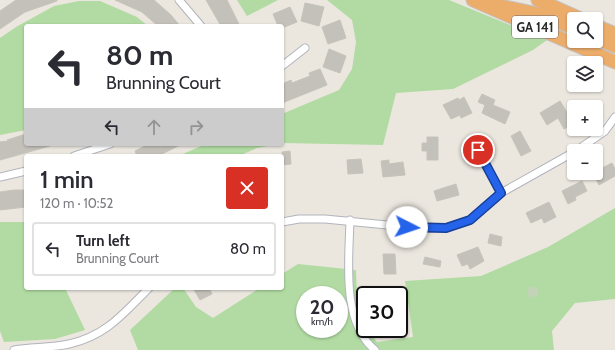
<!DOCTYPE html>
<meta charset="utf-8">
<style>
body{margin:0;font-family:Cabin,sans-serif;background:#f7f7f7;color:#2b2b33;height:100vh;display:flex;flex-direction:column;font-size:15px;white-space:nowrap}
*{box-sizing:border-box;margin:0}
p{font-size:13px;color:#7c7c81}
.icon{flex:none;width:22px;height:22px;fill:none;stroke:currentColor;stroke-width:2;stroke-linecap:round;stroke-linejoin:round}
.map{position:relative;flex:1;overflow:hidden}
.sheet{position:absolute;left:24px;top:154px;width:260px;height:136px;display:flex;flex-direction:column;background:#fff;border-radius:4px;box-shadow:0 1px 3px #0004}
.sheet>*{flex:none}
.banner{position:absolute;left:24px;top:24px;width:260px;height:122px;border-radius:4px;box-shadow:0 1px 3px #0004;background:#fff;color:#2b2b33;overflow:hidden}
.buttons{position:absolute;left:567px;top:12px;display:grid;gap:8px}
.buttons a{display:grid;place-items:center;width:36px;height:36px;border-radius:4px;background:#fff;box-shadow:0 1px 3px #0004;font-size:20px}
.speed{position:absolute;left:296px;top:286px;display:flex;gap:8px;font-size:20px;font-weight:700;text-align:center}
.speed>*{display:grid;place-content:center;width:52px;height:52px;border-radius:50%;background:#fff;box-shadow:0 1px 3px #0004;line-height:1}
.speed small{font-size:10px;font-weight:400}
.speed .limit{border:2px solid #111;border-radius:6px;background:#fff;color:#111}
.pin{position:absolute;display:grid;place-items:center;width:34px;height:34px;color:#fff;margin:-17px;border:2px solid #fff;border-radius:50%;box-shadow:0 1px 4px #0007}
.me{position:absolute;width:44px;margin:-22px;rotate:94deg;stroke-linejoin:round;filter:drop-shadow(0 0 3px #0008)}
.turn{display:flex;align-items:center;gap:14px;height:84px;padding:0 16px;font-size:18px}
.turn .icon{width:52px;height:52px;stroke-width:2.5}
.turn b{display:block;font-size:28px;line-height:34px}
.lanes{display:flex;align-items:center;height:38px;padding:0 16px;background:#0003;justify-content:center;gap:20px;direction:ltr}
.lanes .off{opacity:.35}
.round{display:grid;place-items:center;flex:none;width:42px;height:42px;border-radius:4px;background:#f7f7f7}
.overview{display:flex;align-items:center;justify-content:space-between;height:68px;padding:0 16px}
h1{font-size:24px;font-weight:600;line-height:30px}
ul{padding:0;list-style:none}
li{display:flex;align-items:center;gap:12px;height:54px;margin:0 8px 6px;padding:0 8px;border:2px solid #e1e1e2;border-radius:4px}
li div{flex:1}
li b{display:block;font-size:15px}
li em{font-style:normal}
.map>svg:first-child{display:block}
</style>
<div class="map">
<svg width="615" height="350" viewBox="0 0 615 350">
<rect width="100%" height="100%" fill="#ebe7df"/>
<g fill="#b1dba2" fill-rule="evenodd">
<path d="M 237,0 L 278,0 L 247,16 Z"/>
<path d="M 327,0 L 449,0 L 547,40 L 533,50 L 453,89 L 396,93 L 383,145 L 282,143 L 282,114 L 339,90 L 352,69 L 356,42 L 352,20 Z"/>
<path d="M 79,1 L 100,1 L 137,17 L 148,26 L 26,26 L 26,130 L 0,135 L 0,38 L 16,27 L 54,6 Z"/>
<path d="M 206,144 L 278,144 L 257,148 L 239,156 L 178,156 Z"/>
<path d="M 615,208 L 615,299 L 575,303 L 552,331 L 554,350 L 138,350 L 130,330 L 175,288 L 183,288 L 196,307 L 213,318 L 260,288 L 282,288 L 282,274 L 298,264 L 356,270 L 357,296 L 365,329 L 367,329 L 377,342 L 413,337 L 405,281 L 481,276 L 548,247 ZM 305,295 L 339,295 L 339,329 L 305,329 Z"/>
<path d="M 0,222 L 26,222 L 26,288 L 65,288 L 85,330 L 55,339 L 4,342 L 0,331 Z"/>
</g>
<circle fill="#c3d3b8" cx="533" cy="292" r="5.5"/>
<g fill="#c4c1ba" stroke="#c6c3b9">
<path d="M 16,0 L 57,0 L 57,1 L 25,12 L 0,29 L 0,11 Z"/>
<path d="M 115,0 L 154,0 L 171,15 L 180,26 L 158,26 L 142,12 Z"/>
<path d="M 206,0 L 227,0 L 240,26 L 221,26 Z"/>
<path d="M 305,3 L 324,7 L 319,26 L 301,21 Z"/>
<path d="M 290,7 L 297,22 L 282,28 L 282,26 L 278,26 L 273,14 Z"/>
<path d="M 340,20 L 346,38 L 328,44 L 322,27 Z"/>
<path d="M 329,49 L 346,56 L 340,73 L 323,67 Z"/>
<path d="M 320,69 L 327,85 L 282,103 L 282,84 L 291,80 L 292,83 L 310,76 L 309,73 Z"/>
<path d="M 482,94 L 495,100 L 493,105 L 510,112 L 505,124 L 482,113 L 485,105 L 478,102 Z"/>
<path d="M 464,97 L 472,113 L 461,118 L 460,115 L 451,119 L 443,105 L 458,98 L 459,100 Z"/>
<path d="M 560,101 L 574,124 L 564,129 L 558,118 L 547,125 L 540,113 Z"/>
<path d="M 520,131 L 531,151 L 521,156 L 511,136 Z"/>
<path d="M 26,134 L 26,144 L 50,144 L 50,146 L 0,160 L 0,142 L 8,141 L 7,140 Z"/>
<path d="M 427,137 L 438,137 L 438,160 L 427,160 L 427,151 L 422,151 L 422,143 L 427,143 Z"/>
<path d="M 149,144 L 182,144 L 158,156 L 137,156 L 135,151 Z"/>
<path d="M 290,151 L 291,164 L 282,165 L 282,152 Z"/>
<path d="M 361,159 L 363,173 L 348,174 L 347,160 Z"/>
<path d="M 389,160 L 389,164 L 403,162 L 405,175 L 383,177 L 381,161 Z"/>
<path d="M 612,163 L 615,169 L 615,176 L 599,185 L 593,173 L 596,173 L 596,171 Z"/>
<path d="M 582,181 L 587,191 L 575,197 L 576,200 L 568,204 L 562,191 Z"/>
<path d="M 456,184 L 459,195 L 437,201 L 434,191 Z"/>
<path d="M 14,190 L 24,190 L 26,207 L 0,210 L 0,192 Z"/>
<path d="M 549,202 L 556,217 L 544,223 L 542,218 L 531,223 L 526,213 Z"/>
<path d="M 490,234 L 502,237 L 501,246 L 488,243 Z"/>
<path d="M 478,247 L 484,261 L 470,269 L 468,264 L 462,266 L 457,255 Z"/>
<path d="M 383,254 L 395,254 L 396,274 L 384,274 Z"/>
<path d="M 425,257 L 441,261 L 440,267 L 423,264 Z"/>
<path d="M 193,288 L 209,288 L 212,294 L 200,300 Z"/>
</g>
<g fill="none" stroke-linecap="round" stroke-linejoin="round">
<g stroke="#b2b4bd" stroke-width="9">
<g id="street">
<path d="M 179,0 L 201,26"/>
<path d="M 282,66 L 305,48"/>
<path d="M 478,151 L 501,193"/>
<path d="M 576,151 L 605,131 L 615,117"/>
<path d="M 74,156 L 110,144"/>
<path d="M 0,177 L 26,171"/>
<path d="M 350,220 C 349,260 341,322 375,350"/>
<path d="M 282,222 L 299,219 L 325,219 L 418,228 L 446,228 L 470,220 L 501,193 L 574,152"/>
<path d="M 14,350 C 32,347 51,348 69,344 C 106,336 124,313 149,288"/>
</g>
</g>
<g stroke="#c4c4c4" stroke-width="15">
<g id="highway">
<path d="M 473,0 L 615,62"/>
<path d="M 538,0 L 581,19"/>
<path d="M 495,5 L 538,14 L 574,28"/>
<path d="M 596,26 L 615,34"/>
<path d="M 596,38 L 615,46"/>
</g>
</g>
<use href="#street" stroke="#fff" stroke-width="7"/>
<use href="#highway" stroke="#ecac6a" stroke-width="13"/>
</g>
<g fill="none" stroke-linecap="round" stroke-linejoin="round">
<g stroke="#184099" stroke-width="10">
<path id="route" d="M 407,227 L 446,228 L 470,220 L 501,193 L 478,150"/>
</g>
<use href="#route" stroke="#2563eb" stroke-width="7"/>
</g>
<g text-anchor="middle" stroke-width="3.5" stroke-linejoin="round" paint-order="stroke">
<rect fill="#fff" stroke="#6b6b6b" stroke-width="1" x="512" y="16" width="46" height="22" rx="3"/>
<g font-size="13" font-weight="bold" fill="#2b2b2b">
<text x="535" y="32">GA 141</text>
</g>
</g>
</svg>
<div class="buttons">
<a><svg class="icon" aria-label="search" viewBox="0 0 24 24"><circle cx="10" cy="10" r="6"/><path d="M15 15l6 6"/></svg></a>
<a><svg class="icon" aria-label="layers" viewBox="0 0 24 24"><path d="M12 4l9 5-9 5-9-5zM3 14l9 5 9-5"/></svg></a>
<a>+</a>
<a>−</a>
</div>
<div class="speed"><div>20<small>km/h</small></div><div class="limit">30</div></div>
<div class="pin" style="left:478px;top:150px;background:#d93025"><svg class="icon" aria-label="arrive" viewBox="0 0 24 24"><path d="M6 21V4h12l-3 4 3 4H6"/></svg></div>
<svg class="me" style="left:407px;top:227px" viewBox="-20 -20 40 40"><circle r="19" fill="#fff"/><path d="M0-13L10 11 0 6-10 11z" fill="#2563eb"/></svg>
<div class="banner">
<div class="turn"><svg class="icon" aria-label="left" viewBox="0 0 24 24"><path d="M17 20v-9H6M10 6l-5 5 5 5"/></svg><div><b>80 m</b>Brunning Court</div></div>
<div class="lanes"><svg class="icon" aria-label="left" viewBox="0 0 24 24"><path d="M17 20v-9H6M10 6l-5 5 5 5"/></svg><svg class="icon off" aria-label="ahead" viewBox="0 0 24 24"><path d="M12 20V5M6 11l6-6 6 6"/></svg><svg class="icon off" aria-label="right" viewBox="0 0 24 24"><path d="M7 20v-9h11M14 6l5 5-5 5"/></svg></div>
</div>
<section class="sheet">
<div class="overview"><div><h1>1 min</h1><p>120 m · 10:52</p></div><a class="round" style="background:#d93025;color:#fff"><svg class="icon" aria-label="close" viewBox="0 0 24 24"><path d="M6 6l12 12M18 6L6 18"/></svg></a></div>
<ul>
<li><svg class="icon" aria-label="left" viewBox="0 0 24 24"><path d="M17 20v-9H6M10 6l-5 5 5 5"/></svg><div><b>Turn left</b><p>Brunning Court</p></div><em>80 m</em></li>
</ul>
</section>
</div>
